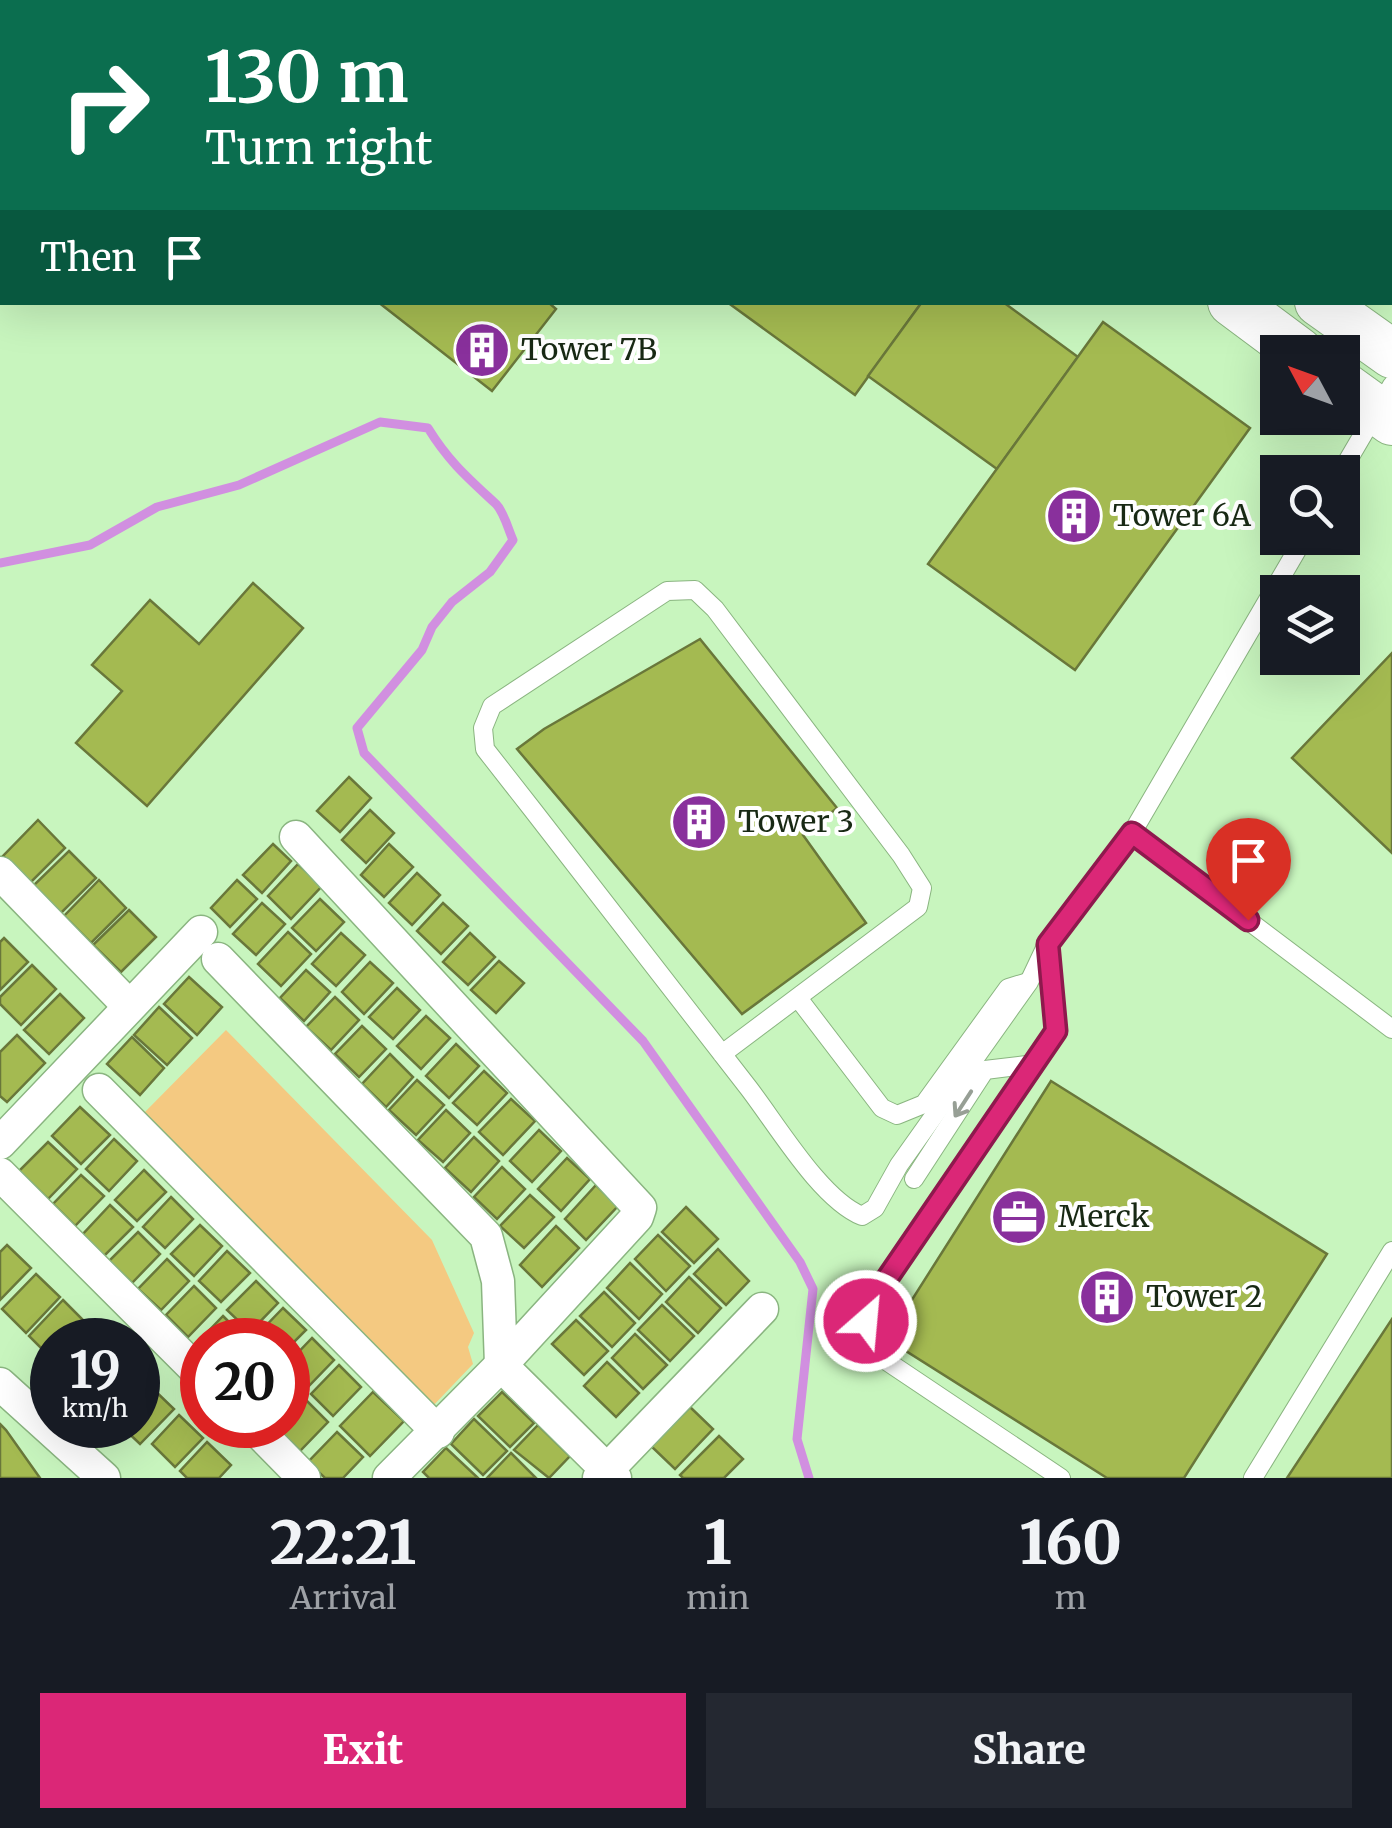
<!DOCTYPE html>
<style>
body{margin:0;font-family:Merriweather,serif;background:#242831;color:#f1f3f6;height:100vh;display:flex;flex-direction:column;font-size:38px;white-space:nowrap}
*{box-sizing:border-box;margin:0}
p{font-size:32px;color:#9ea1a6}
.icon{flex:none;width:55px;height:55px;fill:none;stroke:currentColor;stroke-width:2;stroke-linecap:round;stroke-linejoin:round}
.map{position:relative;height:1478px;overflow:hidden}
.panel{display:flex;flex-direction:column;background:#171b24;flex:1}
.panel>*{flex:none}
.top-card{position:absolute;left:0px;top:0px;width:1392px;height:305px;box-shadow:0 10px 40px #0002;background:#0b6e4f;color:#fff;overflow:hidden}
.needle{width:65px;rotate:311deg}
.controls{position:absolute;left:1260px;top:335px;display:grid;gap:20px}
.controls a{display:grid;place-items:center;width:100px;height:100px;border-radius:0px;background:#171b24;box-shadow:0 10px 40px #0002;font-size:50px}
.speed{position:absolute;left:30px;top:1318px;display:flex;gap:20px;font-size:50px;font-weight:700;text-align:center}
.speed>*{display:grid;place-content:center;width:130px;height:130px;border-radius:50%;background:#171b24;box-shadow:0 10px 40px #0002;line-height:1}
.speed small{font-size:25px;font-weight:400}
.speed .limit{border:15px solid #d22;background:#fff;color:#111}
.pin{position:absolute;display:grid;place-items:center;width:85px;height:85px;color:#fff;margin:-102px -42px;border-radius:50% 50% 50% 0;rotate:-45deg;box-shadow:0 0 10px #0007}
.pin .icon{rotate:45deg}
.me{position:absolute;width:110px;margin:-55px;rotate:27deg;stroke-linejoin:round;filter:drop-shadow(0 0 8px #0008)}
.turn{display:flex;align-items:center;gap:35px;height:210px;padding:0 40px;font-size:45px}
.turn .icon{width:130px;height:130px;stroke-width:2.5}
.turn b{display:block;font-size:70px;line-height:85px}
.then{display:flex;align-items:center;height:95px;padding:0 40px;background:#0003;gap:20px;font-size:38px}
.eta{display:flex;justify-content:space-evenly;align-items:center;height:170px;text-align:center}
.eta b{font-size:60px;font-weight:800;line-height:70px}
.button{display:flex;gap:20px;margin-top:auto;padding:20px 40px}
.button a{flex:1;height:115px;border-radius:0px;background:#db2777;color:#fff;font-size:40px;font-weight:800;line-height:115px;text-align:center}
.button a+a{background:#242831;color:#f1f3f6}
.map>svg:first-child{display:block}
</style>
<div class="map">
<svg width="1392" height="1478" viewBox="0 0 1392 1478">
<rect width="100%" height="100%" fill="#c8f5be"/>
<path fill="#f4c981" d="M 226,1030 L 432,1240 L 474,1333 L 468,1347 L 473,1364 L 431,1408 L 140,1117 Z"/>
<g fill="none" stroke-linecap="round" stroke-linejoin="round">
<path stroke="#d18fe0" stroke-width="9" d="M 0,563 L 90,545 L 157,507 L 239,485 L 380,422 L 428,428 C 449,462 468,478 496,504 C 504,512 508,529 513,540 L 490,572 L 452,602 L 432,627 L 422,650 L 357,728 L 364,753 L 643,1041 L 800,1262 L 813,1289 L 797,1439 L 809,1478"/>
</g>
<g fill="#a4ba51" stroke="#69773a" stroke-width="2.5">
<path d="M 111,0 L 294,0 L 109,2 Z"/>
<path d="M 433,0 L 630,0 L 631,1 L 431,2 Z"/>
<path d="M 378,302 L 548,302 L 556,309 L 492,391 Z"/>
<path d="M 727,302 L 922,302 L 855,395 Z"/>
<path d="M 922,302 L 1003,302 L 1078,357 L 997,469 L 868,376 Z"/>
<path d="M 1103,322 L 1250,428 L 1075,670 L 928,564 Z"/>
<path d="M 253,583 L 303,628 L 147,806 L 76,743 L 122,691 L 92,665 L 150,600 L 199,644 Z"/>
<path d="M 700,639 L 837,808 L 803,835 L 866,923 L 742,1014 L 517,749 L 544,729 Z"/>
<path d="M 1392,653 L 1392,853 L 1292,758 Z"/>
<path d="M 349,777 L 371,798 L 340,832 L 317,811 Z"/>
<path d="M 370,810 L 394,833 L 366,863 L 342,840 Z"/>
<path d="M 38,820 L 65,848 L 30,883 L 3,856 Z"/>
<path d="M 273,844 L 291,861 L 262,893 L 243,875 Z"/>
<path d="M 389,844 L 413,867 L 384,897 L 361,875 Z"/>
<path d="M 69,851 L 96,878 L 61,913 L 33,886 Z"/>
<path d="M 298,864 L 322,886 L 291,919 L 268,896 Z"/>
<path d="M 417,873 L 440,895 L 412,925 L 389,903 Z"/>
<path d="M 99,880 L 126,908 L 91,943 L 64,916 Z"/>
<path d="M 237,880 L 257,899 L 230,927 L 211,908 Z"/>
<path d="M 320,899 L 344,922 L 316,951 L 292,928 Z"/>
<path d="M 262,903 L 285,924 L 256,955 L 233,934 Z"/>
<path d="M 443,903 L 468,926 L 441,954 L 417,931 Z"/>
<path d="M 129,910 L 156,937 L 121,972 L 93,945 Z"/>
<path d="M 288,932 L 311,954 L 281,986 L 258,964 Z"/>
<path d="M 341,933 L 365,955 L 336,986 L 312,964 Z"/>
<path d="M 470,933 L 495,957 L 468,985 L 443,962 Z"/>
<path d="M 4,938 L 28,962 L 0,990 L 0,942 Z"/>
<path d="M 499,961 L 524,983 L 496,1013 L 471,990 Z"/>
<path d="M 370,962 L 393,983 L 364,1014 L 342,992 Z"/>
<path d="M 32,965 L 56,989 L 21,1025 L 0,1004 L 0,997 Z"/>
<path d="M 306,970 L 330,992 L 304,1021 L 280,998 Z"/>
<path d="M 189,977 L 222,1007 L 197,1035 L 164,1004 Z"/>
<path d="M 397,988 L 420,1010 L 393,1039 L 369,1017 Z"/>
<path d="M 60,994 L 84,1018 L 49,1054 L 24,1030 Z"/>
<path d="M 335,997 L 359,1020 L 331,1050 L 306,1027 Z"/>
<path d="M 159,1007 L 192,1038 L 167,1065 L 134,1035 Z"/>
<path d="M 426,1016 L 450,1038 L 421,1069 L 397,1046 Z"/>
<path d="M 362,1026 L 386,1049 L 359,1077 L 335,1054 Z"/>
<path d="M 17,1035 L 45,1063 L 7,1102 L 0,1096 L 0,1052 Z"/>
<path d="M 132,1037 L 164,1068 L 140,1095 L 107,1064 Z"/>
<path d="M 456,1044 L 479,1066 L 449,1098 L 426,1076 Z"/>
<path d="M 390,1054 L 413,1077 L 386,1107 L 362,1084 Z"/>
<path d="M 484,1071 L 507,1093 L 477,1125 L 453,1103 Z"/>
<path d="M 417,1080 L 444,1105 L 416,1135 L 389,1110 Z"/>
<path d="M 1051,1081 L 1327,1254 L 1184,1478 L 1107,1478 L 887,1339 Z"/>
<path d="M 511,1099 L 535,1121 L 503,1155 L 479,1132 Z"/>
<path d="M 80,1107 L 110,1135 L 81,1164 L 52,1136 Z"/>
<path d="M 446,1110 L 470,1133 L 443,1162 L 418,1140 Z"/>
<path d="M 539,1130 L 561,1151 L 532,1182 L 510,1161 Z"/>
<path d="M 474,1137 L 499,1161 L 471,1192 L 445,1168 Z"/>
<path d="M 114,1139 L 137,1161 L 109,1191 L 86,1169 Z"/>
<path d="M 48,1142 L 77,1169 L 48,1199 L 19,1171 Z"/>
<path d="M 567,1158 L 590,1179 L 561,1211 L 538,1189 Z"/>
<path d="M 502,1167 L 525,1189 L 497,1219 L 474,1197 Z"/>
<path d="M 144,1170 L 166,1192 L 137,1221 L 115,1200 Z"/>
<path d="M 81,1175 L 104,1196 L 75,1226 L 53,1204 Z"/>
<path d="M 596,1185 L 618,1206 L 586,1240 L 565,1219 Z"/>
<path d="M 530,1195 L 554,1217 L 524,1248 L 500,1226 Z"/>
<path d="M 171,1197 L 193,1219 L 165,1248 L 143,1227 Z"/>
<path d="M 110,1205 L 133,1227 L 104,1256 L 82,1235 Z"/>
<path d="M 686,1207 L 718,1239 L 694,1263 L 662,1232 Z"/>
<path d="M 200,1225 L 222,1246 L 194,1276 L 171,1254 Z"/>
<path d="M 556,1226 L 579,1248 L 542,1287 L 520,1265 Z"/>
<path d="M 138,1232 L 160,1254 L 132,1283 L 109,1261 Z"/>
<path d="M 658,1235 L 690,1266 L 666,1291 L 635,1259 Z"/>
<path d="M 7,1245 L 31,1268 L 0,1300 L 0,1252 Z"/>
<path d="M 718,1249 L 749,1281 L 726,1305 L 694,1274 Z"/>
<path d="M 227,1251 L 250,1273 L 221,1302 L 199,1281 Z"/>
<path d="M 167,1259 L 189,1281 L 161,1310 L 138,1289 Z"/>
<path d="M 630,1263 L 662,1294 L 639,1319 L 607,1288 Z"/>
<path d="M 36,1274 L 60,1297 L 26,1333 L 2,1309 Z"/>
<path d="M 689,1277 L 721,1308 L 698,1333 L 666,1302 Z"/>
<path d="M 256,1281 L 278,1303 L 250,1332 L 227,1310 Z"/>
<path d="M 194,1286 L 216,1308 L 188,1337 L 166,1315 Z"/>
<path d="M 604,1292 L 635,1323 L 612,1347 L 580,1316 Z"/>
<path d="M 63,1300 L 87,1324 L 72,1340 L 52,1340 L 52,1359 L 29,1336 Z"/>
<path d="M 662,1305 L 694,1336 L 670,1361 L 638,1330 Z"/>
<path d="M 283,1308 L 306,1330 L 288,1348 L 288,1340 L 257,1340 L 255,1337 Z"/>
<path d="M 223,1316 L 245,1338 L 202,1340 L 202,1354 L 194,1346 Z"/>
<path d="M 1392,1319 L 1392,1478 L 1287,1478 Z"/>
<path d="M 576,1320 L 608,1351 L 584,1375 L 552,1344 Z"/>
<path d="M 635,1334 L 667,1365 L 643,1389 L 612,1358 Z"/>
<path d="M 312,1338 L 334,1360 L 306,1389 L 288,1372 L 288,1363 Z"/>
<path d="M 607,1362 L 639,1393 L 616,1417 L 584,1386 Z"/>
<path d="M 339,1365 L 361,1387 L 333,1416 L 311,1394 Z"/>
<path d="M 150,1386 L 174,1409 L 140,1444 L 120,1425 L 138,1425 L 138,1399 Z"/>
<path d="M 373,1392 L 404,1421 L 370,1456 L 340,1426 Z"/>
<path d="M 502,1392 L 534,1423 L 510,1447 L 478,1416 Z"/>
<path d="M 306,1400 L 328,1422 L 300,1451 L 277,1429 L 288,1425 L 288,1419 Z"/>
<path d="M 690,1407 L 713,1429 L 675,1469 L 651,1446 Z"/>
<path d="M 179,1415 L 203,1438 L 175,1467 L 152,1444 Z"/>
<path d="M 474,1419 L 507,1451 L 483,1475 L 451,1444 Z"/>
<path d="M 0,1424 L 6,1430 L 40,1478 L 0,1478 Z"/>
<path d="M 538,1425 L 570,1456 L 549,1478 L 514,1450 Z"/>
<path d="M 337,1432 L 363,1457 L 343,1478 L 325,1478 L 308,1462 Z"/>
<path d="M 719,1436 L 743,1459 L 724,1478 L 683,1478 L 680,1475 Z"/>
<path d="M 207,1442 L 231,1465 L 219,1478 L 187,1478 L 180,1471 Z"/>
<path d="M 446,1448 L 478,1478 L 429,1478 L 423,1472 Z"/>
<path d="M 511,1453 L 536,1478 L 487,1478 Z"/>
</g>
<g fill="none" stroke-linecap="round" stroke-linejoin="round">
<g stroke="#8ab580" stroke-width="20">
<g id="lane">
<path d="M 1160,0 L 1163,2"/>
<path d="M 1337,2 L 1339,0"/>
<path d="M 1341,472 L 1392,385"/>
<path d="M 1132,833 L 1392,1029"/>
<path d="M 1048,947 L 1056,1031 L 867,1308 C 865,1330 869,1345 885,1360 L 1061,1478"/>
<path d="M 798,998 L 882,1108 L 897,1115 L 924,1104 L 1008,988 L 1028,982"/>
<path d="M 722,1054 L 918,907 L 922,888 L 901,855 L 715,609 L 695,590 L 667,591 L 492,706 L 483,728 L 485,749 C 573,861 660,974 747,1086 C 776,1123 820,1199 862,1216 L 875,1208 L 899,1165 L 1029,982 L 1047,944 L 1132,833 L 1304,538"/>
<path d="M 914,1179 L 985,1070 L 1034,1064"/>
<path d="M 1253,1478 L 1392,1251"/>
</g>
</g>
<g stroke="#8ab580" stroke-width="35">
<g id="street">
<path d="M 0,873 L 129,1006"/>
<path d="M 218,959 L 486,1236 L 498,1281 L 501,1365 L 637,1217 L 640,1208 L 296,837"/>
<path d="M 99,1090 L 438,1432"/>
<path d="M 0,1143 L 201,932"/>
<path d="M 0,1174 L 202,1376"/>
<path d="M 0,1384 L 104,1478"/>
<path d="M 252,1425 L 304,1478"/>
<path d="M 389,1478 L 501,1365 L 607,1470 L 599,1478"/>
<path d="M 615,1478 L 607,1470 L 762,1309"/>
</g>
</g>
<g stroke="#8ab580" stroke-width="50">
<g id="secondary">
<path d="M 895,0 L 897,2"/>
<path d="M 847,2 L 847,0"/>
<path d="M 1232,302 L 1299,352"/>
<path d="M 1319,302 L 1392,354"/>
<path d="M 1342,385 L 1392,421"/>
</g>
</g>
<use href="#lane" stroke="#fff" stroke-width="18"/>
<use href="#street" stroke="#fff" stroke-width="32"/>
<use href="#secondary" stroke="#fff" stroke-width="48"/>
</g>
<defs><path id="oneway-shaft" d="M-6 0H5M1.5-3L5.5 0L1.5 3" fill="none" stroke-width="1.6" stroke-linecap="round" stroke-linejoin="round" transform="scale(2.5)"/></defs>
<use stroke="#979f95" href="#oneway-shaft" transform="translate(963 1104) rotate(123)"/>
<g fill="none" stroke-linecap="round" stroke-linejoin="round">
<g stroke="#8e194d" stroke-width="25">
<path id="route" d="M 866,1321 L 867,1308 L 1056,1031 L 1048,944 L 1132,833 L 1248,920"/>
</g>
<use href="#route" stroke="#db2777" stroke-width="18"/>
</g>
<defs>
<g id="building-disc" transform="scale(2.875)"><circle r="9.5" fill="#89309c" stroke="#fff"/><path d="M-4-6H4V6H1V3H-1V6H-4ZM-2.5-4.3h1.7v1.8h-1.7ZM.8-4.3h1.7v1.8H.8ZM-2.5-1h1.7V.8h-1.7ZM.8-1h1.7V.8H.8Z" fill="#fff"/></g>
<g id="office-disc" transform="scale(2.875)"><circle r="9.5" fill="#89309c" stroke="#fff"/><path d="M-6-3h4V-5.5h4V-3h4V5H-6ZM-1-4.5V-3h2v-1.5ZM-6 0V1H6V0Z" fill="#fff"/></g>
</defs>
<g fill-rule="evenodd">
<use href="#building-disc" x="482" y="350"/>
<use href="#building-disc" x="1074" y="516"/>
<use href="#building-disc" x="699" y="822"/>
<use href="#office-disc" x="1019" y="1217"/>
<use href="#building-disc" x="1107" y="1297"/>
</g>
<g text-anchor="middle" stroke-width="8" stroke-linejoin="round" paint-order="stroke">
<g font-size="30" fill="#182914" stroke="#fff" text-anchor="start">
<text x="521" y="360">Tower 7B</text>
<text x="1113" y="526">Tower 6A</text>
<text x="738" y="832">Tower 3</text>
<text x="1058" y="1227">Merck</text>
<text x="1146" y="1307">Tower 2</text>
</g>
</g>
</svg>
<div class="controls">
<a><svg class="needle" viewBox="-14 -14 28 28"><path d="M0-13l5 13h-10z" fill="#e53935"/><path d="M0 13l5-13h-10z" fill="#9ea1a6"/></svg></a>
<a><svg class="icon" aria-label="search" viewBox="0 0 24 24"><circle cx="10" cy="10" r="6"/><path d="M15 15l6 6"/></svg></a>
<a><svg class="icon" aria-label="layers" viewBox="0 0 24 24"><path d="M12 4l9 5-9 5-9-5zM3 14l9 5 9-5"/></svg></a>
</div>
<div class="speed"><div>19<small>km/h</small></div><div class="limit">20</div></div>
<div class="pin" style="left:1248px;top:920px;background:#d93025"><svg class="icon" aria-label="arrive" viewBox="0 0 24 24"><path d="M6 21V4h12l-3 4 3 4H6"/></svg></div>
<svg class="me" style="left:866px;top:1321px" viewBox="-20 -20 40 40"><circle r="17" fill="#db2777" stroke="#fff" stroke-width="3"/><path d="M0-11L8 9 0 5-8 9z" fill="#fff"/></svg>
<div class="top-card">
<div class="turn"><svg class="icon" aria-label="right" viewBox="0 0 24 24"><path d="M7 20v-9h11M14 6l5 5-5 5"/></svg><div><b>130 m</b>Turn right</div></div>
<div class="then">Then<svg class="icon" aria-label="arrive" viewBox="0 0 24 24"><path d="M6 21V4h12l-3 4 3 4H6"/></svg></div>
</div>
</div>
<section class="panel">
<div class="eta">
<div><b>22:21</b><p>Arrival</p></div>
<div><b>1</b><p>min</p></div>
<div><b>160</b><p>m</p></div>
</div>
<div class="button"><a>Exit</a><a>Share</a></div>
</section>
